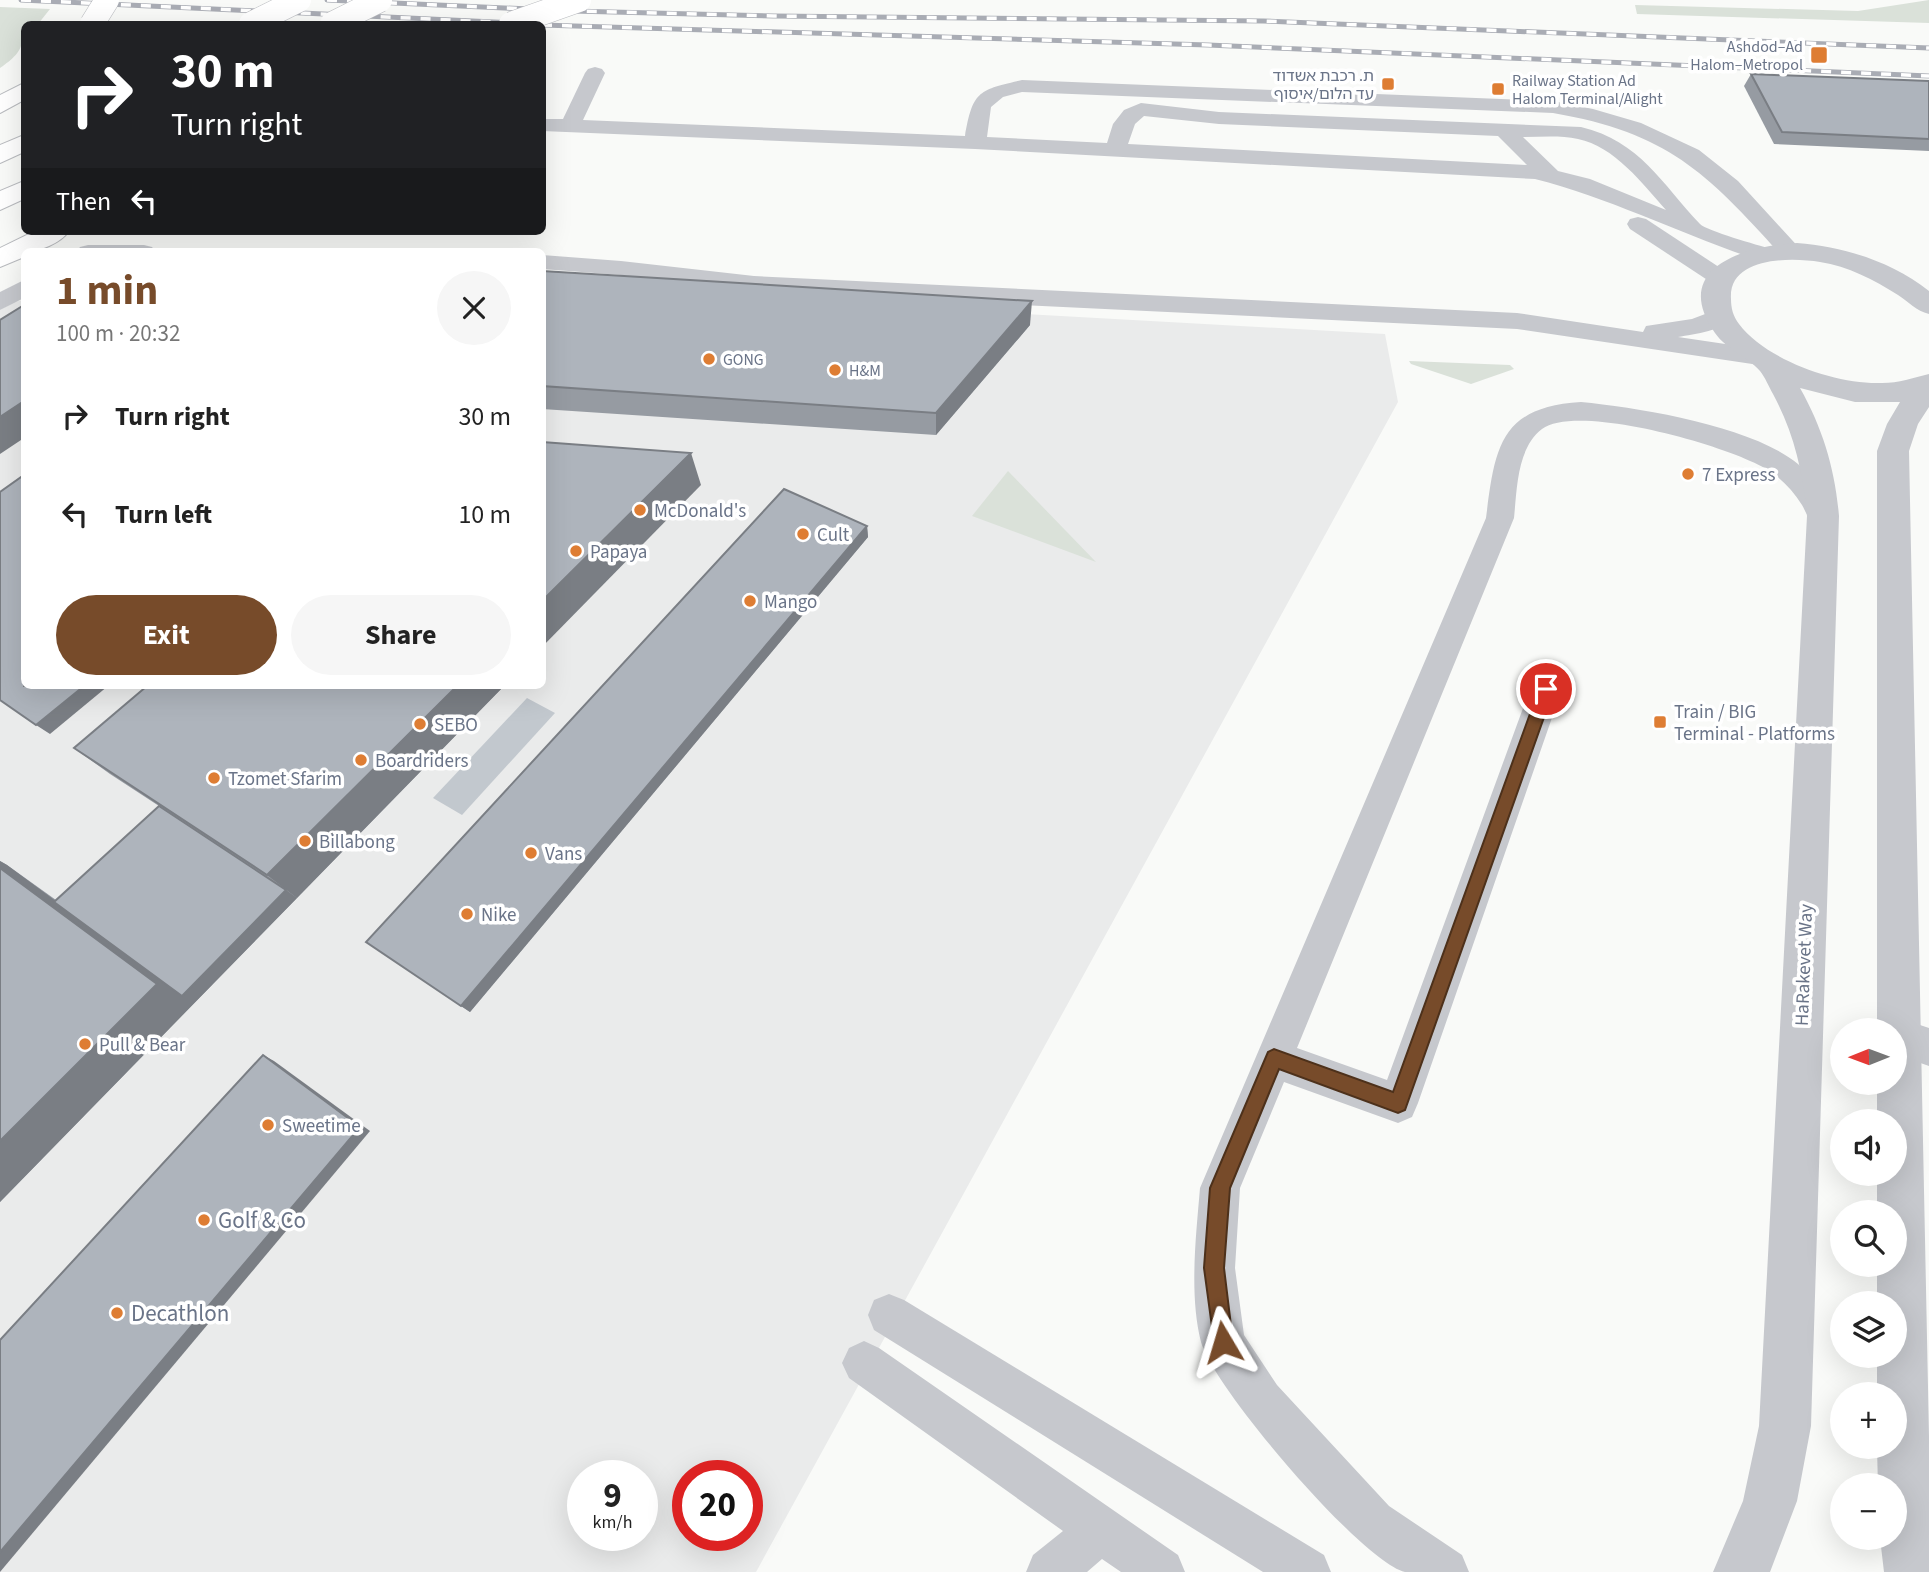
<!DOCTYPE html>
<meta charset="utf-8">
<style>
body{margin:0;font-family:"Source Sans 3","Noto Sans Hebrew",sans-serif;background:#f6f6f6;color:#222;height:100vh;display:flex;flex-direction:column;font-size:26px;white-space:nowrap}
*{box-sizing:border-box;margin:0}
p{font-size:23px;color:#767676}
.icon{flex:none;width:38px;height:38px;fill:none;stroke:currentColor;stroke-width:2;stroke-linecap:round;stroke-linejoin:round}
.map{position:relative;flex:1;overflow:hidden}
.details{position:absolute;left:21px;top:248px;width:525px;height:441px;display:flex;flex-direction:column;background:#fff;border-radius:10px;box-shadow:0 7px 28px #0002}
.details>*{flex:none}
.guide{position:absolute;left:21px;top:21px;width:525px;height:214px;border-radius:10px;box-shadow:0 7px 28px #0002;background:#202124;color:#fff;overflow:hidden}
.needle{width:46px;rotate:269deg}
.controls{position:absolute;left:1830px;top:1018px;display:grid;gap:14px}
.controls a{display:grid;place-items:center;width:77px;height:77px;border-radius:50%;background:#fff;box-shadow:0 7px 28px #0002;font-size:35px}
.speed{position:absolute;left:567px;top:1460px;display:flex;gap:14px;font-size:35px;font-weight:700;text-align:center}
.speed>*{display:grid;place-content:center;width:91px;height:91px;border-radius:50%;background:#fff;box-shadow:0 7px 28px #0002;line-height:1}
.speed small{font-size:18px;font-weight:400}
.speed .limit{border:10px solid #d22;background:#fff;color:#111}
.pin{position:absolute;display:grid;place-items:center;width:60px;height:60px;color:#fff;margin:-30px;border:4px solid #fff;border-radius:50%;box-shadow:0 2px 7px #0007}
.me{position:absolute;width:77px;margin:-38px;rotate:353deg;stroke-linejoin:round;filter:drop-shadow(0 0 5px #0008)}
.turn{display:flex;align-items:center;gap:24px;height:147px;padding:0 35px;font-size:32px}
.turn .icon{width:91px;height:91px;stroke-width:2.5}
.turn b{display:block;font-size:49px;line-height:60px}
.then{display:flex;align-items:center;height:66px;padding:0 35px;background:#0003;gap:14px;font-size:26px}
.round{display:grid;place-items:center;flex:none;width:74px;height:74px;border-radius:37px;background:#f6f6f6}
.summary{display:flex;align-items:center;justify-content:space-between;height:119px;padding:0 35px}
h1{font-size:42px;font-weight:700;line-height:52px;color:#774b2a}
.action{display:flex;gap:14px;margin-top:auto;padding:14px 35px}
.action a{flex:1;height:80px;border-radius:42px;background:#774b2a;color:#fff;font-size:28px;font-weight:700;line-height:80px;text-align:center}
.action a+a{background:#f6f6f6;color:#222}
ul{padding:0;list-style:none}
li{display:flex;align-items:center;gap:21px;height:98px;padding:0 35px}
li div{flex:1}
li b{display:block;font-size:26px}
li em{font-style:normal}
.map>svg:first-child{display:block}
</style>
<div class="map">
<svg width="1929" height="1572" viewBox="0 0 1929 1572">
<rect width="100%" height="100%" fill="#f9faf8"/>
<path fill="#eaebeb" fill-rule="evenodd" d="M 543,287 L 1385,334 L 1398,402 L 756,1572 L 0,1572 L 0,310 L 14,302 L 24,300 L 24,686 L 542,686 ZM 583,1475 L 642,1475 L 642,1535 L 583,1535 ZM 688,1475 L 747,1475 L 747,1535 L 688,1535 Z"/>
<g fill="#dae1d9">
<path d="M 1929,0 L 1929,23 L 1637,14 L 1635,5 L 1858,11 Z"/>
<path d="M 0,7 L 50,9 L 38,24 L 24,24 C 24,48 19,55 0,68 Z"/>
<path d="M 1409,361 L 1510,365 L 1514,369 L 1471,384 L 1411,364 Z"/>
<path d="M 1008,471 L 1096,562 L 972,516 Z"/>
</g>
<path fill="#c2c8ce" d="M 527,698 L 555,713 L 462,815 L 433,798 Z"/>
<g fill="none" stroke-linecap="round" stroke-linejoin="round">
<g stroke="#b9bbbf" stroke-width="2">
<g id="trunk">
<path d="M 24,83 L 24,100 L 0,113 L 0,95 Z"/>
<path d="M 24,135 L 24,152 L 0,163 L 0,145 Z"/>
<path d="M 24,181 L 24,199 L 0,210 L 0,191 Z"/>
<path d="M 35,231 L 69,231 C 61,243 39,252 24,252 L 24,257 L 0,267 L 0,248 Z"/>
</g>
</g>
<g fill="#c6c8cd" fill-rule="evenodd">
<path d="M 595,67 L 602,69 L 605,73 L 583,120 L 965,136 C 973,91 978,90 1022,80 L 1553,101 L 1593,109 L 1641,123 L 1699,150 L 1738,181 L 1803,252 L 1799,257 L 1791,259 L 1783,257 C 1707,173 1669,133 1553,113 L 1022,92 L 1003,97 L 991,107 L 987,137 L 1107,143 L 1113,124 L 1124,110 L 1141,103 L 1219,112 L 1581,127 C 1640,141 1662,184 1700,224 C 1707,231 1758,245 1771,249 L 1775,254 L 1771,259 L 1763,261 L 1755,259 C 1681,234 1610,198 1535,179 L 975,149 L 542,131 L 542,119 L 563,119 L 585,73 L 588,69 ZM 1144,116 L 1219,124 L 1498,136 L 1527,165 L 1128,144 L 1135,124 ZM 1523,137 C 1541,137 1560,135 1578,139 C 1614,146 1643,184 1666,210 L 1590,179 L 1558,171 Z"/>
<path d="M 1638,217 L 1646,219 L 1728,273 L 1732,278 L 1728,283 L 1720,285 L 1712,283 L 1630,229 L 1627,224 L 1630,219 Z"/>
<path d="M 88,245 L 144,245 L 152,247 L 156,252 L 76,252 L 80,247 Z"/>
<path d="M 542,255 L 621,261 L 754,276 L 1517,313 L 1643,332 L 1646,326 L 1692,319 L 1721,308 L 1730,310 L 1733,316 C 1724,331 1695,334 1678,337 L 1759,349 L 1768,351 L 1772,357 L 1768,363 L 1759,365 L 1517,329 L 754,292 L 621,275 L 542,269 Z"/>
<path d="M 24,280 L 24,298 L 0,310 L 0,292 Z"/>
<path d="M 1581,402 C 1641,408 1752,426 1798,464 C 1815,479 1826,497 1837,516 L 1833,523 C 1826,525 1819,528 1813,523 C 1808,519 1805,510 1802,505 C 1793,491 1782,479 1768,470 C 1733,447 1578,402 1542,429 C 1517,448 1517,489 1514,518 L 1297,1048 L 1387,1080 L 1530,689 L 1535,680 L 1546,676 L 1557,680 L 1562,689 L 1418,1103 L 1412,1117 L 1398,1123 L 1284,1082 L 1240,1188 L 1235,1268 L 1244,1335 L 1277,1385 L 1389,1506 L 1462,1555 L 1469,1572 C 1449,1572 1424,1572 1405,1572 C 1362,1562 1213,1387 1201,1342 C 1189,1295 1196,1236 1200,1188 L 1486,518 C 1495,447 1500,407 1581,402 Z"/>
<path d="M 1899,1018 L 1929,1028 L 1929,1066 L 1895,1054 L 1895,1031 L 1883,1031 L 1886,1024 Z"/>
<path d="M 889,1294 L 904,1300 L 1324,1555 L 1331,1572 L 1263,1572 L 874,1330 L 868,1315 L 874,1300 Z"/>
<path d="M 864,1341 L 879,1348 L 1178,1555 L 1185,1572 L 1121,1572 L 1102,1559 L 1087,1572 L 1026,1572 L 1033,1555 L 1063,1531 L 849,1378 L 842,1363 L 849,1348 Z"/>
</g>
<path fill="#c6c8cd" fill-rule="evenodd" d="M 1797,243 C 1844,247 1891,261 1929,291 L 1929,314 C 1916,311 1909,302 1898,295 C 1874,280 1848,266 1820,262 C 1790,257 1728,257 1731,299 C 1731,308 1733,316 1739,324 C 1767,361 1838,385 1882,383 C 1899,383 1913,378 1929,374 L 1929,407 L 1918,424 L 1909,451 L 1929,1436 L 1929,1572 L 1884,1572 L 1880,1538 L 1895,1538 L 1895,1486 L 1878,1486 L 1877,1449 L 1895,1447 L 1895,1395 L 1877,1395 L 1877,1356 L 1895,1356 L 1895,1304 L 1877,1304 L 1877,1265 L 1895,1265 L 1895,1213 L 1877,1213 L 1877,1174 L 1895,1174 L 1895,1122 L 1877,1122 L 1877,1083 L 1895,1083 L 1895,1031 L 1877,1031 L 1877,451 L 1887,424 L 1900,402 L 1855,402 L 1800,388 C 1823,429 1835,469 1839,516 L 1811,1426 L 1797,1501 L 1770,1572 L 1713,1572 L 1743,1501 L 1759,1426 L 1807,516 C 1803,472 1794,433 1773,394 C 1769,387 1765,377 1760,371 C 1747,356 1727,350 1715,333 C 1669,267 1746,246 1797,243 Z"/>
<use href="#trunk" fill="#fff" fill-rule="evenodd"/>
<g stroke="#a9acb4" stroke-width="5">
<g id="rail">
<path d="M 21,0 L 537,24"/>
<path d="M 327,0 L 572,11 L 774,16 L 1263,21 L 1929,48"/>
<path d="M 542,25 L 1208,45 L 1929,76"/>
</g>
</g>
<use href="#rail" stroke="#fff" stroke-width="3.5" stroke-dasharray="10" stroke-linecap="butt"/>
<g stroke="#b9bbbf" stroke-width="25" stroke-linecap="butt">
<g id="trunk-bridge">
<path d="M 92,24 L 107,0"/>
<path d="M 251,24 L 299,0"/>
<path d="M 332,24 L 380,0"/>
<path d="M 511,24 L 579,0"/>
</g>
</g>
<use href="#trunk-bridge" stroke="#fff" stroke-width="24"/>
</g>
<g fill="#969ba2">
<path d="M 1751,74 L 1929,81 L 1929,151 L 1774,144 L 1744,86 Z"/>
<path d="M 542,271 L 1030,325 L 936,435 L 542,409 Z"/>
<path d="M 867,526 L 868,537 L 470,1012 L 366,942 Z"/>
<path d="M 504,686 L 0,1202 L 0,861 L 7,865 L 56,900 L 159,806 L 110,774 L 74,748 Z"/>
</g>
<g fill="#7a7e84">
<path d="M 1032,301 L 1030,325 L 936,435 L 936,413 Z"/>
<path d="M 24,401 L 24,438 L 0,454 L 0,417 Z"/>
<path d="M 691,453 L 701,485 L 542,647 L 542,601 Z"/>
<path d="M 867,526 L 868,537 L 470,1012 L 461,1006 Z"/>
<path d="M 84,686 L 108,686 L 50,734 L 36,725 Z"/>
<path d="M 457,686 L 504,686 L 297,898 L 267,875 Z"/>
<path d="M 0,861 L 7,865 L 183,995 L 286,890 L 297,898 L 0,1202 Z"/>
<path d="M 263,1055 L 274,1061 L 370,1131 L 0,1572 L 0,1552 Z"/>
</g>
<g fill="#aeb4bc" stroke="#7a7e84" stroke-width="2">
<path d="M 1751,74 L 1929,81 L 1929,139 L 1782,132 Z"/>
<path d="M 542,271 L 1032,301 L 936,413 L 542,386 Z"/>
<path d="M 24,305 L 24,401 L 0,417 L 0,320 Z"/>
<path d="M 542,442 L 691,453 L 542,601 Z"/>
<path d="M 24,475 L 24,686 L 84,686 L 36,725 L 0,700 L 0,492 Z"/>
<path d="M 784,489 L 867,526 L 461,1006 L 366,942 Z"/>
<path d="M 147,686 L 457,686 L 267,875 L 74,748 Z"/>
<path d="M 159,806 L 286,890 L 182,996 L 54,902 Z"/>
<path d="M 0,868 L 157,984 L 0,1141 Z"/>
<path d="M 263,1055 L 360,1127 L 0,1552 L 0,1340 Z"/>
</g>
<path fill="#774b2a" stroke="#4d311b" stroke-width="2" d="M 1546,682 L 1554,689 L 1405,1110 L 1398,1113 L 1279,1069 L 1230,1188 L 1224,1268 L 1233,1342 L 1230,1349 L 1223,1352 L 1215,1349 L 1204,1268 L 1210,1188 L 1268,1052 L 1274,1049 L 1393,1092 L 1539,689 Z"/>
<g fill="#de7d33" stroke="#fff" stroke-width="2.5">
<rect x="1810" y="46" width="18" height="18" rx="3.5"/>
<rect x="1381" y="77" width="14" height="14" rx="3.5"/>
<rect x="1491" y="82" width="14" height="14" rx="3.5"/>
<circle cx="709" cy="359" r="7"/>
<circle cx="835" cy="370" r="7"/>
<circle cx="1688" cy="474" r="7"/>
<circle cx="640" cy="510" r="7"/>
<circle cx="803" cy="534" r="7"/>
<circle cx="576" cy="551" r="7"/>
<circle cx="750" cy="601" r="7"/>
<rect x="1653" y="715" width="14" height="14" rx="3.5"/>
<circle cx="420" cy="724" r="7"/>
<circle cx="361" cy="760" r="7"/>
<circle cx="214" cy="778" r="7"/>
<circle cx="305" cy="841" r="7"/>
<circle cx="531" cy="853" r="7"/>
<circle cx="467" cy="914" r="7"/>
<circle cx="85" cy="1044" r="7"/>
<circle cx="268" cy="1125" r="7"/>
<circle cx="204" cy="1220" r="7"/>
<circle cx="117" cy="1313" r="7"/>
</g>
<g text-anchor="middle" stroke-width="7" stroke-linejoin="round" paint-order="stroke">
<g font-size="16" fill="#6a7488" stroke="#fff" text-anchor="start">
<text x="1803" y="52" text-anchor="end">Ashdod–Ad<tspan x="1803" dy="18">Halom–Metropol</tspan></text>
<text x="1374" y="81" text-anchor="end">ת. רכבת אשדוד<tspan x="1374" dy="18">עד הלום/איסוף</tspan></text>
<text x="1512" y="86">Railway Station Ad<tspan x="1512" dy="18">Halom Terminal/Alight</tspan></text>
<text x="723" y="365">GONG</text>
<text x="849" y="376">H&amp;M</text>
</g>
<g font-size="19" fill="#6a7488" stroke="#fff" text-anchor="start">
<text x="1702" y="481">7 Express</text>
<text x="654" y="517">McDonald's</text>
<text x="817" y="541">Cult</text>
<text x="590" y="558">Papaya</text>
<text x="764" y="608">Mango</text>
<text x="1674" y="718">Train / BIG<tspan x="1674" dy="22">Terminal - Platforms</tspan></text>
<text x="434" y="731">SEBO</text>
<text x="375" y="767">Boardriders</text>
<text x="228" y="785">Tzomet Sfarim</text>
<text x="319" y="848">Billabong</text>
<text x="545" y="860">Vans</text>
<text x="481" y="921">Nike</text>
<text x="99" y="1051">Pull &amp; Bear</text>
<text x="282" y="1132">Sweetime</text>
</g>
<g font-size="19" fill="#6a7488" stroke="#fff">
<text transform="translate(1803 965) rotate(-88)" y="7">HaRakevet Way</text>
</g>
<g font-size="23" fill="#6a7488" stroke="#fff" text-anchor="start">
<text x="218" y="1228">Golf &amp; Co</text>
<text x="131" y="1321">Decathlon</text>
</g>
</g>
</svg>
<div class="controls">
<a><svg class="needle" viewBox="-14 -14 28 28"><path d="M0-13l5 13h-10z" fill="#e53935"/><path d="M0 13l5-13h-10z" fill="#767676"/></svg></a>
<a><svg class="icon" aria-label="sound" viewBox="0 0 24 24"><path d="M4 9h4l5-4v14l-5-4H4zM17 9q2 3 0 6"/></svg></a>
<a><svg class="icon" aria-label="search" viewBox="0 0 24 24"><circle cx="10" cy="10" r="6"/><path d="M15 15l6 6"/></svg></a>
<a><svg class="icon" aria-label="layers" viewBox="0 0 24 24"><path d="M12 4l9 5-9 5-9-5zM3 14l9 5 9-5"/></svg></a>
<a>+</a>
<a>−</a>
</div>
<div class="speed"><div>9<small>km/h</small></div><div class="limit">20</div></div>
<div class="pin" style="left:1546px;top:689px;background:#d93025"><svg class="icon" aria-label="arrive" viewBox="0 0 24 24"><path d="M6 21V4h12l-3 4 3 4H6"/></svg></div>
<svg class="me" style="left:1223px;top:1342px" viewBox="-20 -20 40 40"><path d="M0-17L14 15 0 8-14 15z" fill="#774b2a" stroke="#fff" stroke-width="4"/></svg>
<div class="guide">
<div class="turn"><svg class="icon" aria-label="right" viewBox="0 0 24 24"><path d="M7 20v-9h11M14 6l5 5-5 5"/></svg><div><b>30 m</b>Turn right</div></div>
<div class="then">Then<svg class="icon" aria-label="left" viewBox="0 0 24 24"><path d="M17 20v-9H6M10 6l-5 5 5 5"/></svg></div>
</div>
<section class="details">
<div class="summary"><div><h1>1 min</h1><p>100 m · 20:32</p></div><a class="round"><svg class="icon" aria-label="close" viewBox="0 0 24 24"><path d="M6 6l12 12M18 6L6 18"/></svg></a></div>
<ul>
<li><svg class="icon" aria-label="right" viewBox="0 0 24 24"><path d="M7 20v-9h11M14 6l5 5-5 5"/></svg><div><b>Turn right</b></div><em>30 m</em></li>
<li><svg class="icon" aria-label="left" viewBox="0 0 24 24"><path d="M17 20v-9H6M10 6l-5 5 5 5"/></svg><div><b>Turn left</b></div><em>10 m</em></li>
</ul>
<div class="action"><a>Exit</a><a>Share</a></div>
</section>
</div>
